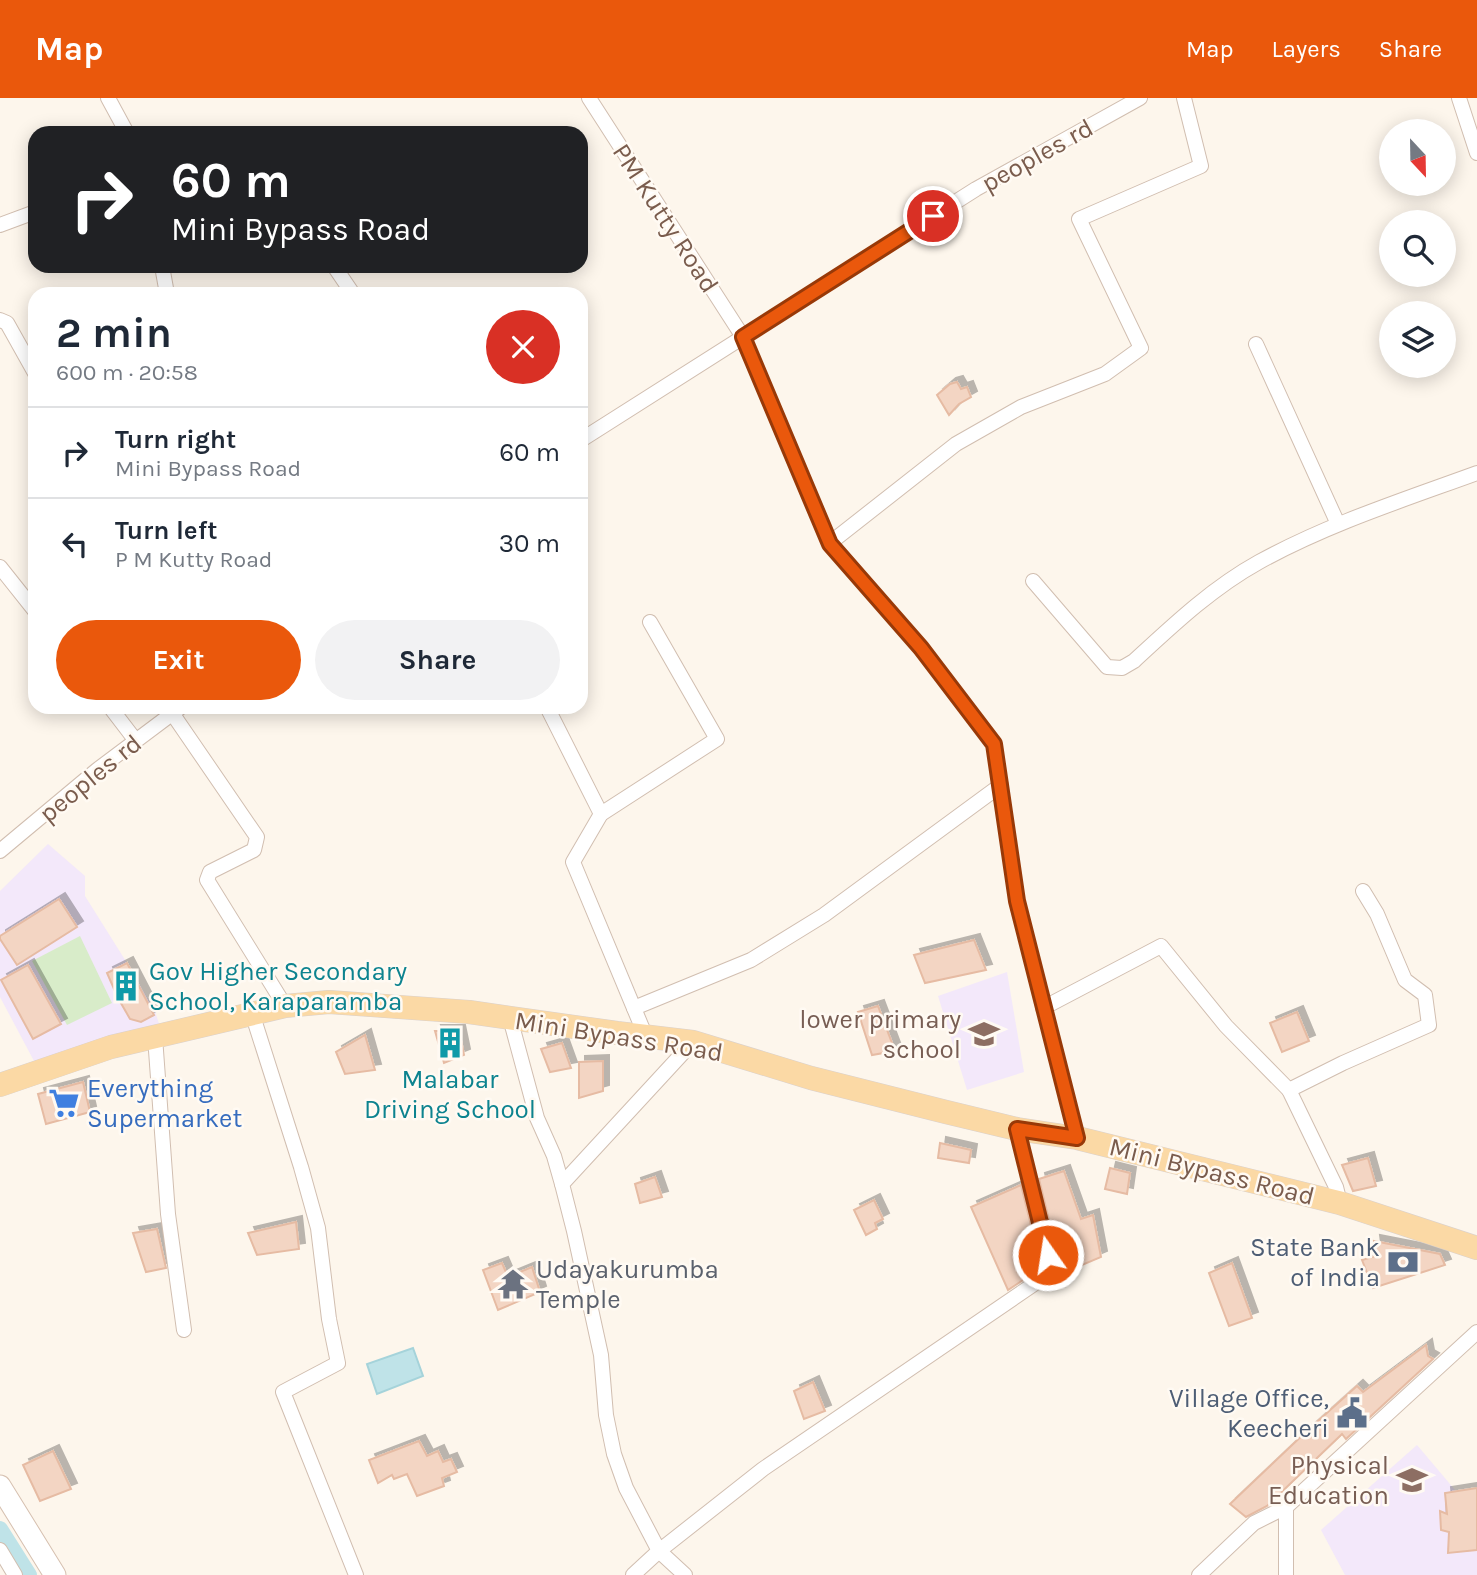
<!DOCTYPE html>
<meta charset="utf-8">
<style>
body{margin:0;font-family:Karla,sans-serif;background:#f2f2f3;color:#1f2937;height:100vh;display:flex;flex-direction:column;font-size:26px;white-space:nowrap}
*{box-sizing:border-box;margin:0}
p{font-size:23px;color:#747a83}
.icon{flex:none;width:38px;height:38px;fill:none;stroke:currentColor;stroke-width:2;stroke-linecap:round;stroke-linejoin:round}
.map{position:relative;flex:1;overflow:hidden}
.sheet{position:absolute;left:28px;top:189px;width:560px;height:427px;display:flex;flex-direction:column;background:#fff;border-radius:21px;box-shadow:0 4px 18px #0003}
.sheet>*{flex:none}
.banner{position:absolute;left:28px;top:28px;width:560px;height:147px;border-radius:21px;box-shadow:0 4px 18px #0003;background:#202124;color:#fff;overflow:hidden}
.needle{width:46px;rotate:158deg}
.buttons{position:absolute;left:1379px;top:21px;display:grid;gap:14px}
.buttons a{display:grid;place-items:center;width:77px;height:77px;border-radius:50%;background:#fff;box-shadow:0 4px 18px #0003;font-size:35px}
.pin{position:absolute;display:grid;place-items:center;width:60px;height:60px;color:#fff;margin:-30px;border:4px solid #fff;border-radius:50%;box-shadow:0 2px 7px #0007}
.me{position:absolute;width:77px;margin:-38px;rotate:347deg;stroke-linejoin:round;filter:drop-shadow(0 0 5px #0008)}
.turn{display:flex;align-items:center;gap:24px;height:147px;padding:0 28px;font-size:32px}
.turn .icon{width:91px;height:91px;stroke-width:2.5}
.turn b{display:block;font-size:49px;line-height:60px}
.round{display:grid;place-items:center;flex:none;width:74px;height:74px;border-radius:37px;background:#f2f2f3}
.head{display:flex;align-items:center;justify-content:space-between;height:119px;padding:0 28px}
h1{font-size:42px;font-weight:700;line-height:52px}
.primary-button{display:flex;gap:14px;margin-top:auto;padding:14px 28px}
.primary-button a{flex:1;height:80px;border-radius:42px;background:#ea580c;color:#fff;font-size:28px;font-weight:700;line-height:80px;text-align:center}
.primary-button a+a{background:#f2f2f3;color:#1f2937}
ul{padding:0;list-style:none}
li{display:flex;align-items:center;gap:21px;height:91px;padding:0 28px;border-top:2px solid #e0e1e3}
li div{flex:1}
li b{display:block;font-size:26px}
li em{font-style:normal}
header{display:flex;align-items:center;gap:42px;box-sizing:border-box;height:98px;padding:0 35px;background:#ea580c;color:#fff}
header strong{font-size:33px}
nav{display:flex;gap:38px;margin-inline-start:auto;font-size:24px}
.map>svg:first-child{display:block}
</style>
<header>
<strong>Map</strong>
<nav><a>Map</a><a>Layers</a><a>Share</a></nav>
</header>
<div class="map">
<svg width="1477" height="1477" viewBox="0 0 1477 1477">
<defs>
<filter id="shadow"><feDropShadow dx="6" dy="-6" stdDeviation="0" flood-color="#0004"/></filter>
</defs>
<rect width="100%" height="100%" fill="#fdf6ec"/>
<g fill="#f3e8fa">
<path d="M 48,746 L 85,778 L 85,798 L 127,865 L 155,913 L 160,929 L 34,963 L 0,899 L 0,793 Z"/>
<path d="M 1007,874 L 1024,974 L 967,992 L 938,898 Z"/>
<path d="M 1417,1347 L 1477,1418 L 1477,1477 L 1345,1477 L 1321,1432 Z"/>
</g>
<path fill="#d8ecc9" d="M 80,838 L 112,905 L 67,927 L 32,863 Z"/>
<path fill="#bfe3e8" stroke="#a5d3da" stroke-width="2" d="M 413,1250 L 423,1278 L 377,1296 L 367,1266 Z"/>
<g fill="none" stroke-linecap="round" stroke-linejoin="round">
<path stroke="#bfe3e8" stroke-width="16" d="M 0,1431 L 29,1477"/>
</g>
<g fill="#f3d5c3" stroke="#e6bba3" stroke-width="2" filter="url(#shadow)">
<path d="M 957,284 L 961,291 L 967,289 L 971,299 L 959,306 L 949,317 L 937,297 L 950,286 Z"/>
<path d="M 59,801 L 77,829 L 17,867 L 0,841 L 0,838 Z"/>
<path d="M 974,842 L 986,872 L 925,885 L 914,857 Z"/>
<path d="M 127,865 L 154,917 L 141,924 L 130,921 L 118,900 L 107,875 Z"/>
<path d="M 28,867 L 61,926 L 33,941 L 1,882 Z"/>
<path d="M 878,908 L 895,953 L 872,957 L 858,914 Z"/>
<path d="M 1297,914 L 1309,943 L 1282,954 L 1270,925 Z"/>
<path d="M 435,933 L 459,933 L 464,957 L 444,965 Z"/>
<path d="M 365,937 L 375,972 L 345,976 L 336,954 Z"/>
<path d="M 562,945 L 571,970 L 550,974 L 541,951 Z"/>
<path d="M 603,963 L 603,993 L 579,1000 L 579,964 Z"/>
<path d="M 83,984 L 90,1014 L 46,1026 L 38,996 Z"/>
<path d="M 940,1045 L 971,1052 L 969,1065 L 938,1060 Z"/>
<path d="M 1368,1060 L 1376,1088 L 1353,1093 L 1342,1067 Z"/>
<path d="M 1110,1070 L 1130,1075 L 1127,1096 L 1105,1091 Z"/>
<path d="M 1064,1073 L 1081,1121 L 1093,1117 L 1101,1159 L 1049,1181 L 1057,1161 L 1057,1155 L 1039,1081 Z"/>
<path d="M 655,1079 L 662,1099 L 640,1105 L 635,1086 Z"/>
<path d="M 1021,1087 L 1038,1156 L 1029,1178 L 1008,1192 L 971,1109 Z"/>
<path d="M 874,1102 L 883,1121 L 875,1125 L 877,1131 L 866,1137 L 854,1112 Z"/>
<path d="M 296,1124 L 299,1151 L 257,1157 L 248,1135 Z"/>
<path d="M 157,1131 L 166,1170 L 146,1174 L 133,1135 Z"/>
<path d="M 1374,1143 L 1440,1156 L 1445,1167 L 1373,1190 L 1362,1162 L 1376,1158 Z"/>
<path d="M 502,1165 L 508,1179 L 532,1169 L 540,1194 L 498,1212 L 483,1172 Z"/>
<path d="M 1232,1165 L 1252,1220 L 1229,1228 L 1209,1175 Z"/>
<path d="M 1426,1247 L 1428,1258 L 1433,1261 L 1346,1341 L 1342,1336 L 1267,1408 L 1246,1419 L 1230,1406 L 1309,1331 L 1357,1288 L 1363,1294 Z"/>
<path d="M 813,1284 L 825,1313 L 804,1321 L 794,1293 Z"/>
<path d="M 419,1343 L 427,1358 L 438,1353 L 443,1364 L 451,1361 L 457,1374 L 442,1380 L 444,1388 L 417,1398 L 407,1376 L 394,1381 L 392,1377 L 378,1385 L 369,1362 Z"/>
<path d="M 53,1353 L 71,1391 L 40,1403 L 23,1367 Z"/>
<path d="M 1477,1390 L 1477,1452 L 1448,1455 L 1449,1434 L 1441,1432 L 1440,1413 L 1447,1416 L 1445,1395 Z"/>
</g>
<g fill="none" stroke-linecap="round" stroke-linejoin="round">
<g stroke="#d1beb0" stroke-width="16">
<g id="minor">
<path d="M 108,0 L 127,35"/>
<path d="M 589,0 L 743,239 L 830,445 L 921,550 L 994,646 L 1017,803 L 1077,1040"/>
<path d="M 1459,0 L 1477,55"/>
<path d="M 0,127 L 35,114"/>
<path d="M 162,168 L 167,196"/>
<path d="M 334,168 L 353,196"/>
<path d="M 0,222 L 7,225 L 35,275"/>
<path d="M 1256,246 L 1338,426"/>
<path d="M 581,342 L 976,91 L 1140,0"/>
<path d="M 830,445 L 956,346 L 1021,309 L 1105,276 L 1141,250 L 1079,121 L 1201,68 L 1184,0"/>
<path d="M 0,469 L 35,513"/>
<path d="M 1033,483 L 1107,569 L 1122,570 L 1134,563 C 1173,527 1212,490 1259,464 C 1328,426 1403,402 1477,375"/>
<path d="M 110,609 L 136,643"/>
<path d="M 547,609 L 601,716"/>
<path d="M 172,615 L 257,739 L 254,752 L 210,774 L 207,782 L 285,908"/>
<path d="M 0,753 L 97,672 L 181,609"/>
<path d="M 634,910 L 751,862 L 824,817 L 1001,687"/>
<path d="M 1043,910 L 1161,848 L 1226,928 L 1289,992"/>
<path d="M 252,915 L 301,1069 L 318,1130 L 329,1221 L 338,1265 L 283,1294 L 356,1477"/>
<path d="M 510,920 L 537,1020 L 554,1058 L 562,1086"/>
<path d="M 155,939 L 168,1116 L 184,1232"/>
<path d="M 646,939 L 573,764 L 601,716 L 717,641 L 650,524"/>
<path d="M 693,944 L 562,1086 L 574,1133 L 601,1257 L 606,1317 L 614,1356 L 626,1390 L 659,1453 L 763,1371 L 1037,1184 L 1048,1157 L 1017,1031"/>
<path d="M 1340,1105 L 1336,1089 L 1289,992 L 1343,965 L 1429,927 L 1425,897 L 1405,882 L 1377,816 L 1363,793"/>
<path d="M 0,1452 L 15,1477"/>
<path d="M 633,1477 L 659,1453 L 685,1477"/>
<path d="M 1199,1477 L 1254,1425 L 1286,1409"/>
<path d="M 1286,1477 L 1286,1409 L 1477,1234"/>
</g>
</g>
<g stroke="#d6c0b0" stroke-width="23">
<path id="secondary" d="M 0,1388 L 55,1477"/>
</g>
<g stroke="#dad1cd" stroke-width="24">
<path id="primary" d="M 0,987 L 111,949 L 285,908 L 329,904 L 469,914 L 617,935 L 693,944 L 811,980 L 946,1014 L 1017,1031 L 1077,1040 L 1340,1105 L 1477,1150"/>
</g>
<use href="#minor" stroke="#fff" stroke-width="14"/>
<use href="#secondary" stroke="#fff" stroke-width="21"/>
<use href="#primary" stroke="#fbd9a5" stroke-width="23"/>
</g>
<g fill="none" stroke-linecap="round" stroke-linejoin="round">
<g stroke="#983908" stroke-width="18">
<path id="route" d="M 933,118 L 743,239 L 830,446 L 921,550 L 994,646 L 1017,803 L 1077,1040 L 1017,1031 L 1048,1157"/>
</g>
<use href="#route" stroke="#ea580c" stroke-width="12"/>
</g>
<defs>
<g id="building-bare" transform="scale(2.415)"><path d="M-4-6H4V6H1V3H-1V6H-4ZM-2.5-4.3h1.7v1.8h-1.7ZM.8-4.3h1.7v1.8H.8ZM-2.5-1h1.7V.8h-1.7ZM.8-1h1.7V.8H.8Z" fill="#0f9aa8" stroke="#fffaf3" stroke-width="2.5" paint-order="stroke"/></g>
<g id="school-bare" transform="scale(2.415)"><path d="M0-5L7-2L0 1L-7-2ZM-4 1L0 2.5L4 1V4Q0 6-4 4Z" fill="#8d6e63" stroke="#fffaf3" stroke-width="2.5" paint-order="stroke"/></g>
<g id="supermarket-bare" transform="scale(2.415)"><path d="M-6-5.5h2.5l.6 2H6L4.5 2H-2.5L-4.4-4H-6ZM-1.5 3.2a1.3 1.3 0 1 0 .1 0ZM3 3.2a1.3 1.3 0 1 0 .1 0Z" fill="#3f7fe0" stroke="#fffaf3" stroke-width="2.5" paint-order="stroke"/></g>
<g id="bank-bare" transform="scale(2.415)"><path d="M-6-4H6V4H-6ZM0-2.3a2.3 2.3 0 1 0 0 4.6a2.3 2.3 0 1 0 0-4.6Z" fill="#5c6f8a" stroke="#fffaf3" stroke-width="2.5" paint-order="stroke"/></g>
<g id="temple-bare" transform="scale(2.415)"><path d="M0-6L5-2H3V0L6.5 2.5H4V6H1.5V3h-3V6H-4V2.5H-6.5L-3 0V-2H-5Z" fill="#6b7280" stroke="#fffaf3" stroke-width="2.5" paint-order="stroke"/></g>
<g id="civic-bare" transform="scale(2.415)"><path d="M-.6-6.5H3V-4.5H.6V-3L4-1V1h2V6H-6V1h2V-1L-.6-3ZM-1.2 2.5V6h2.4V2.5Z" fill="#5c6f8a" stroke="#fffaf3" stroke-width="2.5" paint-order="stroke"/></g>
<g id="university-bare" transform="scale(2.415)"><path d="M0-5L7-2L0 1L-7-2ZM-4 1L0 2.5L4 1V4Q0 6-4 4Z" fill="#8d6e63" stroke="#fffaf3" stroke-width="2.5" paint-order="stroke"/></g>
</defs>
<g fill-rule="evenodd">
<use href="#building-bare" x="126" y="888"/>
<use href="#school-bare" x="984" y="936"/>
<use href="#building-bare" x="450" y="945"/>
<use href="#supermarket-bare" x="64" y="1005"/>
<use href="#bank-bare" x="1403" y="1164"/>
<use href="#temple-bare" x="513" y="1186"/>
<use href="#civic-bare" x="1352" y="1315"/>
<use href="#university-bare" x="1412" y="1382"/>
</g>
<g text-anchor="middle" stroke-width="5" stroke-linejoin="round" paint-order="stroke">
<g font-size="26" fill="#7a5c4d" stroke="#fffaf3">
<text transform="translate(1037 57) rotate(-29)" y="9">peoples rd</text>
<text transform="translate(666 120) rotate(57)" y="9">PM Kutty Road</text>
<text transform="translate(90 680) rotate(-39)" y="9">peoples rd</text>
<text transform="translate(619 938) rotate(9)" y="9">Mini Bypass Road</text>
<text transform="translate(1212 1073) rotate(14)" y="9">Mini Bypass Road</text>
</g>
<g font-size="26" fill="#0d838f" stroke="#fffaf3" text-anchor="start">
<text x="149" y="882">Gov Higher Secondary<tspan x="149" dy="30">School, Karaparamba</tspan></text>
<text x="450" y="990" text-anchor="middle">Malabar<tspan x="450" dy="30">Driving School</tspan></text>
</g>
<g font-size="26" fill="#785e54" stroke="#fffaf3" text-anchor="end">
<text x="961" y="930">lower primary<tspan x="961" dy="30">school</tspan></text>
<text x="1389" y="1376">Physical<tspan x="1389" dy="30">Education</tspan></text>
</g>
<g font-size="26" fill="#366cbe" stroke="#fffaf3" text-anchor="start">
<text x="87" y="999">Everything<tspan x="87" dy="30">Supermarket</tspan></text>
</g>
<g font-size="26" fill="#4e5e75" stroke="#fffaf3" text-anchor="end">
<text x="1380" y="1158">State Bank<tspan x="1380" dy="30">of India</tspan></text>
<text x="1329" y="1309">Village Office,<tspan x="1329" dy="30">Keecheri</tspan></text>
</g>
<g font-size="26" fill="#5b616d" stroke="#fffaf3" text-anchor="start">
<text x="536" y="1180">Udayakurumba<tspan x="536" dy="30">Temple</tspan></text>
</g>
</g>
</svg>
<div class="buttons">
<a><svg class="needle" viewBox="-14 -14 28 28"><path d="M0-13l5 13h-10z" fill="#e53935"/><path d="M0 13l5-13h-10z" fill="#747a83"/></svg></a>
<a><svg class="icon" aria-label="search" viewBox="0 0 24 24"><circle cx="10" cy="10" r="6"/><path d="M15 15l6 6"/></svg></a>
<a><svg class="icon" aria-label="layers" viewBox="0 0 24 24"><path d="M12 4l9 5-9 5-9-5zM3 14l9 5 9-5"/></svg></a>
</div>
<div class="pin" style="left:933px;top:118px;background:#d93025"><svg class="icon" aria-label="arrive" viewBox="0 0 24 24"><path d="M6 21V4h12l-3 4 3 4H6"/></svg></div>
<svg class="me" style="left:1048px;top:1157px" viewBox="-20 -20 40 40"><circle r="17" fill="#ea580c" stroke="#fff" stroke-width="3"/><path d="M0-11L8 9 0 5-8 9z" fill="#fff"/></svg>
<div class="banner">
<div class="turn"><svg class="icon" aria-label="right" viewBox="0 0 24 24"><path d="M7 20v-9h11M14 6l5 5-5 5"/></svg><div><b>60 m</b>Mini Bypass Road</div></div>
</div>
<section class="sheet">
<div class="head"><div><h1>2 min</h1><p>600 m · 20:58</p></div><a class="round" style="background:#d93025;color:#fff"><svg class="icon" aria-label="close" viewBox="0 0 24 24"><path d="M6 6l12 12M18 6L6 18"/></svg></a></div>
<ul>
<li><svg class="icon" aria-label="right" viewBox="0 0 24 24"><path d="M7 20v-9h11M14 6l5 5-5 5"/></svg><div><b>Turn right</b><p>Mini Bypass Road</p></div><em>60 m</em></li>
<li><svg class="icon" aria-label="left" viewBox="0 0 24 24"><path d="M17 20v-9H6M10 6l-5 5 5 5"/></svg><div><b>Turn left</b><p>P M Kutty Road</p></div><em>30 m</em></li>
</ul>
<div class="primary-button"><a>Exit</a><a>Share</a></div>
</section>
</div>
